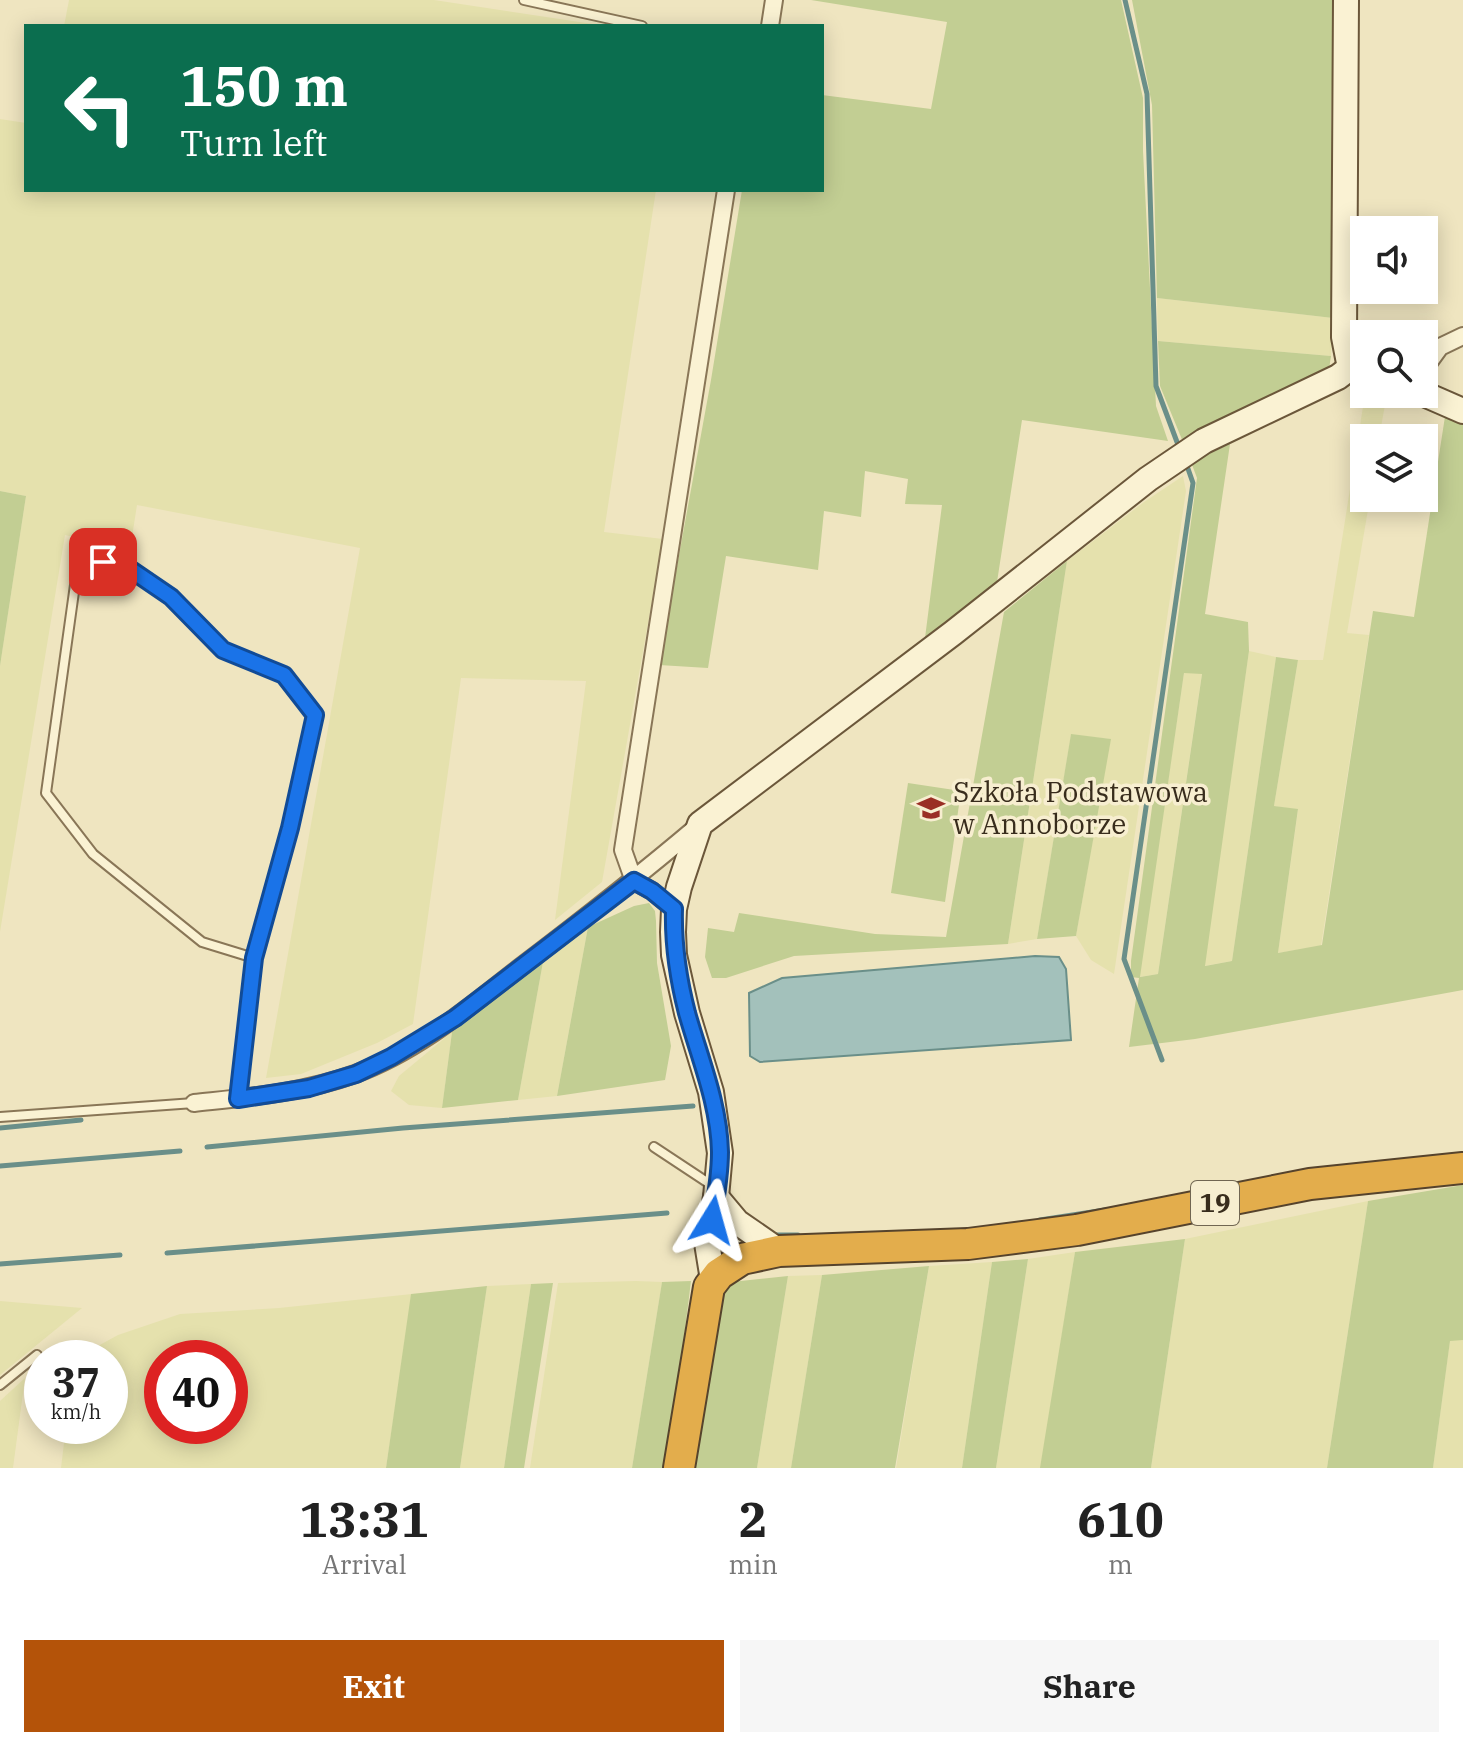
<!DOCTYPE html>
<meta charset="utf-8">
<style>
body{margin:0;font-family:"IBM Plex Serif",serif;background:#f6f6f6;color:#222;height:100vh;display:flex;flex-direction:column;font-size:30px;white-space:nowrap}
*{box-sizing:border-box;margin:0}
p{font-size:26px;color:#767676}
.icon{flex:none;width:44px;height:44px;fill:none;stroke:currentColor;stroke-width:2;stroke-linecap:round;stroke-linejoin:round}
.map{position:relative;height:1468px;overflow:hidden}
.details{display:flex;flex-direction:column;background:#fff;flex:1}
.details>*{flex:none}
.top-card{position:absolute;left:24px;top:24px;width:800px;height:168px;border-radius:0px;box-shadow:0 4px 20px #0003;background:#0b6e4f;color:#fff;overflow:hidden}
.controls{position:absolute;left:1350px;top:216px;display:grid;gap:16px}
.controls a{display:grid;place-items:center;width:88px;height:88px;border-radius:0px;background:#fff;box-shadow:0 4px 20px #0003;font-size:40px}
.speed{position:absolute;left:24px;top:1340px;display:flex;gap:16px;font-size:40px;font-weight:700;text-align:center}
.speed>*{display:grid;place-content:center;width:104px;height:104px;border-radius:50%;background:#fff;box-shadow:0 4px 20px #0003;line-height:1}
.speed small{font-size:20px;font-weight:400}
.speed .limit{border:12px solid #d22;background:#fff;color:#111}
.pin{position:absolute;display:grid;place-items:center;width:68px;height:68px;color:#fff;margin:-34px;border-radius:16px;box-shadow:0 4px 12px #0006}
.me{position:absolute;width:88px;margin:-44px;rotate:8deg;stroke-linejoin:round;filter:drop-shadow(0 0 6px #0008)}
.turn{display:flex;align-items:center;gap:28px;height:168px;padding:0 24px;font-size:36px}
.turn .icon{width:104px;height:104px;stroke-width:2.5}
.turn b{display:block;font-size:56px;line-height:68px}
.eta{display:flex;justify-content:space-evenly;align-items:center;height:136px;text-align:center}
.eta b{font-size:48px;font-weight:700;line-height:56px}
.cta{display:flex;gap:16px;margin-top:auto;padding:16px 24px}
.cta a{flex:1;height:92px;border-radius:0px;background:#b45309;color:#fff;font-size:32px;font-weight:700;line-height:92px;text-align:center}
.cta a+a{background:#f6f6f6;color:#222}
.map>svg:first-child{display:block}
</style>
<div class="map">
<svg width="1463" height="1468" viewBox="0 0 1463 1468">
<rect width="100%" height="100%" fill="#efe5c0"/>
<g fill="#e5e1ad" fill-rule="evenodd">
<path d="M 69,0 L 434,0 L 606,26 L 64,26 Z"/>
<path d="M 0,119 L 26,123 L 26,190 L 656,190 L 604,532 L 663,539 L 602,882 L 555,920 L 586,681 L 461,678 L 413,1024 L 377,1043 L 301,1074 L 266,1078 L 360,548 L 137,505 L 130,550 L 65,535 L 0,932 L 0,666 L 26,496 L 0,491 Z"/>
<path d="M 1157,298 L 1333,318 L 1331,356 L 1158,341 Z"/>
<path d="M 1365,394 L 1387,394 L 1379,438 L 1364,438 L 1364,498 L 1370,498 L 1347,633 L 1369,635 L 1321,946 L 1278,953 L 1298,810 L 1274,806 L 1298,660 L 1323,660 Z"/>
<path d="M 1183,476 L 1186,491 L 1114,974 L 1091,960 L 1076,936 L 1110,739 L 1071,735 L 1037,939 L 1008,944 L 1067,561 L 1144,502 Z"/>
<path d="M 1249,651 L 1276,657 L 1232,961 L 1204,966 Z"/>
<path d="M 1184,673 L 1202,673 L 1158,974 L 1139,977 Z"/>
<path d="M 588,927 L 557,1096 L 518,1100 L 543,962 Z"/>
<path d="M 452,1032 L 442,1108 L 409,1105 L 391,1091 L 399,1076 Z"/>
<path d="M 1368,1201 L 1327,1468 L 1151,1468 L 1185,1239 Z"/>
<path d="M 1075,1252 L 1041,1468 L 996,1468 L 1028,1259 Z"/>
<path d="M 992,1262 L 962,1468 L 896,1468 L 929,1266 Z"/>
<path d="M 822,1275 L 791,1468 L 757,1468 L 788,1276 Z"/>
<path d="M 636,1281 L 662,1282 L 632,1468 L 530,1468 L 558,1283 Z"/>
<path d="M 531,1284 L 504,1468 L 460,1468 L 487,1286 Z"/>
<path d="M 412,1294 L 386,1468 L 61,1468 L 66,1426 L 110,1426 L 110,1358 L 76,1358 L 118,1335 L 180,1314 L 279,1308 ZM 162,1358 L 230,1358 L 230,1426 L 162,1426 Z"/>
<path d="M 0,1301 L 82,1308 L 0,1375 Z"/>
<path d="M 1450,1340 L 1463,1340 L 1463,1468 L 1433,1468 Z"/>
<path d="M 25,1378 L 13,1468 L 0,1468 L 0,1401 Z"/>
</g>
<g fill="#c2ce93" fill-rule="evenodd">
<path d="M 811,0 L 1121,0 L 1143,98 L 1143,151 L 1156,406 L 1168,441 L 1022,420 L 997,582 L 925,638 L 942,505 L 905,504 L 908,479 L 865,471 L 861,517 L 824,511 L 818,570 L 726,556 L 708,668 L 659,665 L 711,380 L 742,190 L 822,190 L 822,95 L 931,109 L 947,22 Z"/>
<path d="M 1132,0 L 1334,0 L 1331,122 L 1333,318 L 1157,298 L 1152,105 Z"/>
<path d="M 1158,341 L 1331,356 L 1329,369 L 1183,442 L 1160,386 Z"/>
<path d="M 1446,410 L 1463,419 L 1463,990 L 1195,1039 L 1129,1047 L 1139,978 L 1131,977 L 1131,961 L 1197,478 L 1191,462 L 1230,444 L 1205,614 L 1248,622 L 1249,651 L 1205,966 L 1232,961 L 1276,657 L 1298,660 L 1274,806 L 1298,809 L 1278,953 L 1322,945 L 1373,611 L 1414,617 ZM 1184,673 L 1202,674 L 1158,974 L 1140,977 Z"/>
<path d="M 0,491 L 26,496 L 0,666 Z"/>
<path d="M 1067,561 L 1008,944 L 794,956 L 726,978 L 712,978 L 705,957 L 708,928 L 734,932 L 739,913 L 875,934 L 946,937 L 1004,612 Z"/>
<path d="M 1071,734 L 1111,739 L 1076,936 L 1037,939 Z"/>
<path d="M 908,783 L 961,791 L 945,902 L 891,893 Z"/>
<path d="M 649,903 L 655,911 L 656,921 L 657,963 L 671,1046 L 665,1080 L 557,1096 L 588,927 L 634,906 Z"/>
<path d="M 543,962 L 518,1100 L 442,1108 L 452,1032 Z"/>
<path d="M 1463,1185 L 1463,1340 L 1450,1341 L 1433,1468 L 1327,1468 L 1368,1201 Z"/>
<path d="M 1185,1239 L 1151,1468 L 1040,1468 L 1075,1252 Z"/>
<path d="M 1028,1259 L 996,1468 L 962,1468 L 992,1262 Z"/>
<path d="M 929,1266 L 895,1468 L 791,1468 L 822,1275 Z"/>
<path d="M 788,1276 L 757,1468 L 694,1468 L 722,1283 Z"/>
<path d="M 691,1281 L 668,1468 L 632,1468 L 662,1282 Z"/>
<path d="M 553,1283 L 524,1468 L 504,1468 L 531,1284 Z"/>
<path d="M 487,1286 L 460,1468 L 386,1468 L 411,1294 Z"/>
</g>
<path fill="#a3c1bb" stroke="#6a8f89" stroke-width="2" d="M 1035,956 L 1059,957 L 1066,969 L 1071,1040 L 760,1062 L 750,1056 L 749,993 L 782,978 Z"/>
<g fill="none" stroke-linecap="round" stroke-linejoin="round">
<g stroke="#6a8f89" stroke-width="5">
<path d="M 1125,0 L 1147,94 L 1156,386 L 1180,450"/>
<path d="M 1162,1060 L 1124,959 L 1193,483 L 1186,463"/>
<path d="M 0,1128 L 81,1120"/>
<path d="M 207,1147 L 403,1128 L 693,1106"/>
<path d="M 0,1166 L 180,1151"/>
<path d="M 1040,1220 L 1105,1210"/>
<path d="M 772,1235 L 798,1235"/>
<path d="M 167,1253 L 667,1213"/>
<path d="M 0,1264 L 120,1255"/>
</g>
<g stroke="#897657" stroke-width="12">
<g id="lane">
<path d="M 524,0 L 642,26"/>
<path d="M 238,1098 L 254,958 L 290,828 L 315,715 L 284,675 L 223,650 L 171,597 L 127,567 L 79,556 L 46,793 L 93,854 L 202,942 L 254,958"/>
<path d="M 0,1117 L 194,1103"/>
<path d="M 654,1147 L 713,1186"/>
<path d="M 0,1385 L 37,1355"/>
</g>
</g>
<g stroke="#897657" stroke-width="20">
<g id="street">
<path d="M 770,26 L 774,0"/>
<path d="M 1424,369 L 1440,347 L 1463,336"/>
<path d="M 674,909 L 652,891 L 634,881 L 623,850 L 726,190"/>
<path d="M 194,1103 C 249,1097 302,1093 355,1074 C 416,1052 468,1008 518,969 C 580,922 640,875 699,825"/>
</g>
</g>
<g stroke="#6b573a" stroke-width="28">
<g id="secondary">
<path d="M 1346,0 L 1344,337 L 1350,368 L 1364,371"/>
<path d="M 1424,394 L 1463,411"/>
<path d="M 716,1197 L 737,1222 L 779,1251"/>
<path d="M 713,1280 L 707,1243 L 716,1197 L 720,1153 L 711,1092 L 687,1013 L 674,955 L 673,932 L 674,909 L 679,887 L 700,824 L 953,633 L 1148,479 L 1204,441 L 1338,377 L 1350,368"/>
</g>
</g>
<g stroke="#56432c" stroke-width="34">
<path id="highway" d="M 679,1468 L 709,1287 L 719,1274 L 742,1259 L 779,1251 L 968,1244 L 1077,1230 L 1310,1184 L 1463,1168"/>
</g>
<use href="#lane" stroke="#faf2d3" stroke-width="8"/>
<use href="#street" stroke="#faf2d3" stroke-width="16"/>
<use href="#secondary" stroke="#faf2d3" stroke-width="24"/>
<use href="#highway" stroke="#e3ad4c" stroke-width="30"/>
</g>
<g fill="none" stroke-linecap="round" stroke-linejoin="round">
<g stroke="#114b97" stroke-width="20">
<path id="route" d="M 103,562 L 127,567 L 171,597 L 223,650 L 284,675 L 315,715 L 290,828 L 254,958 L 238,1099 L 309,1088 L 356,1074 L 391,1057 L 455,1018 L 634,881 L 652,891 L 674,909 C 673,945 678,978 687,1013 C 700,1059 719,1104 720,1152 C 720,1174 716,1198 712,1220"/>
</g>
<use href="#route" stroke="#1a73e8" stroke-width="14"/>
</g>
<defs>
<g id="school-bare" transform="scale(2.16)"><path d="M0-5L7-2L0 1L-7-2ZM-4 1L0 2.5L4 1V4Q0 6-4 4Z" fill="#9a2e25" stroke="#f7eed0" stroke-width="2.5" paint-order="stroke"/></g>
</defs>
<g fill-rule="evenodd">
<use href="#school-bare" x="931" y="808"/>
</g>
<g text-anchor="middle" stroke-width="7" stroke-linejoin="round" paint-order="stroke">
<rect fill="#f7eed0" stroke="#716652" stroke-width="2" x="1191" y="1181" width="48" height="44" rx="6"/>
<g font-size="26" font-weight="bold" fill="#382c1c">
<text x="1215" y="1212">19</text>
</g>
<g font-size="28" fill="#382c1c" stroke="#f7eed0" text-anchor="start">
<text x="953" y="802">Szkoła Podstawowa<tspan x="953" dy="32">w Annoborze</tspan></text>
</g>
</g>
</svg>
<div class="controls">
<a><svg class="icon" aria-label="sound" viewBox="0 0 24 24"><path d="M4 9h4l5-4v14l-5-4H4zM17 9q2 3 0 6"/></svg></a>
<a><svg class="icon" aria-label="search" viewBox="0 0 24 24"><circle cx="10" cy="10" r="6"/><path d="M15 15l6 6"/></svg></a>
<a><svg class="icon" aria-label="layers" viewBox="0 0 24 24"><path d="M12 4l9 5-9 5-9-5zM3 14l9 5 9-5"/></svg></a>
</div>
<div class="speed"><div>37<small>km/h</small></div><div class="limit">40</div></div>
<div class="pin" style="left:103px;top:562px;background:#d93025"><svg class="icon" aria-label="arrive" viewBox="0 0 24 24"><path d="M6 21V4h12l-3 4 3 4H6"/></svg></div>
<svg class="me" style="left:712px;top:1220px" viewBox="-20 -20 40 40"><path d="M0-17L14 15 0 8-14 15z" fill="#1a73e8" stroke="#fff" stroke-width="4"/></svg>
<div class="top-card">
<div class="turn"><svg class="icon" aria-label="left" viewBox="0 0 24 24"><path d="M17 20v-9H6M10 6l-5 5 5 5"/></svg><div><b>150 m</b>Turn left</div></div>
</div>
</div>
<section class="details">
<div class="eta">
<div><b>13:31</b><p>Arrival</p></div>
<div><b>2</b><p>min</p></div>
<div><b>610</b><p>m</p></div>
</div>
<div class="cta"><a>Exit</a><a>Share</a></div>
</section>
